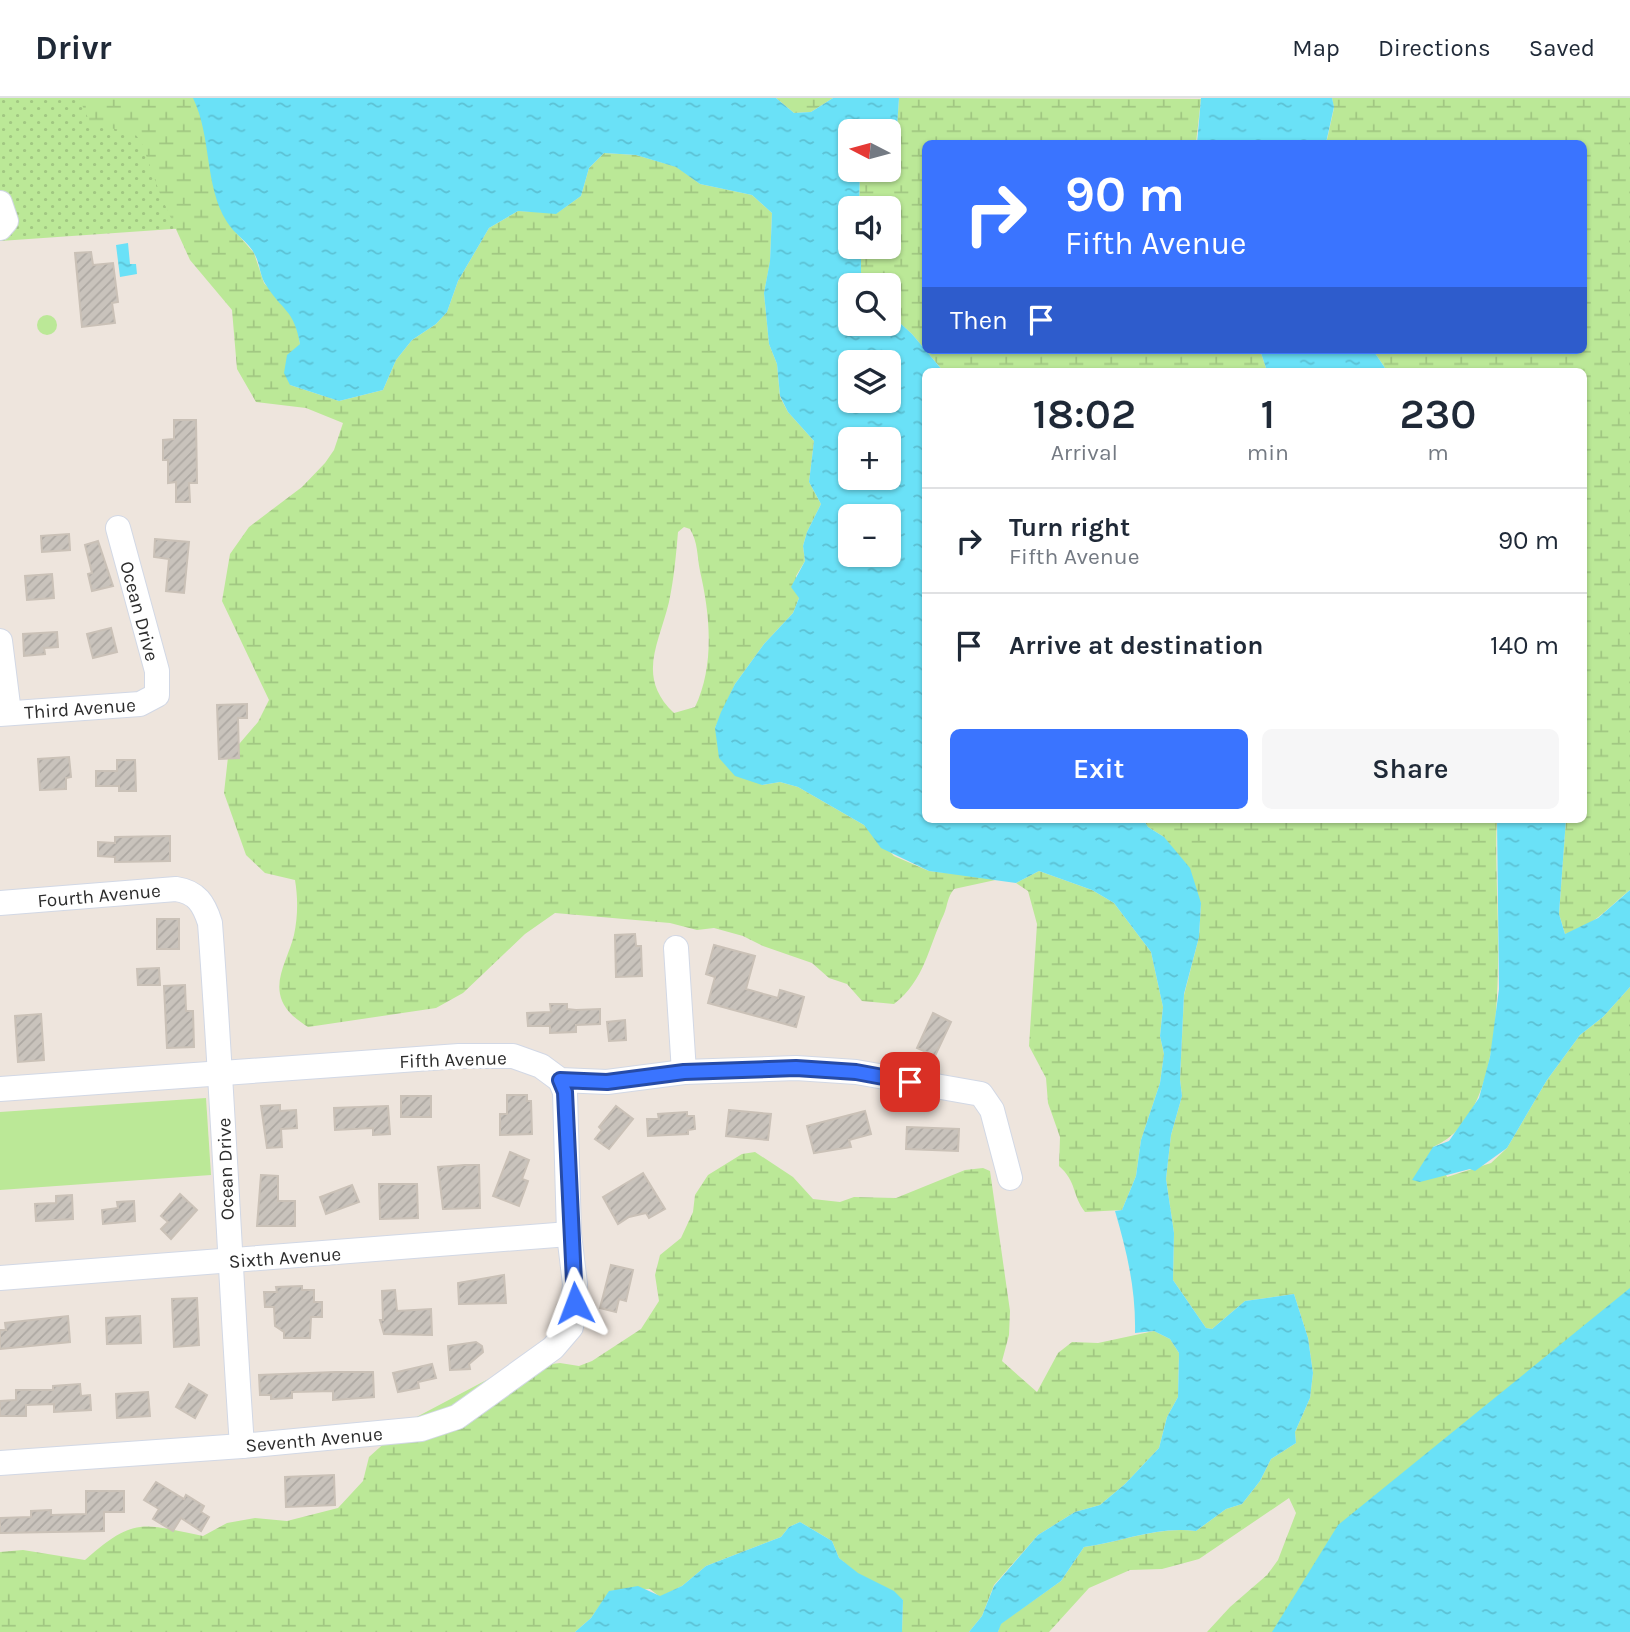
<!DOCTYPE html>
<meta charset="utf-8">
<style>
body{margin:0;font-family:Karla,sans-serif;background:#f6f6f7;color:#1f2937;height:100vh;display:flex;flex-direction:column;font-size:26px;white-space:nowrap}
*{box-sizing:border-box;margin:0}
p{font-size:23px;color:#747a83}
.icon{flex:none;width:38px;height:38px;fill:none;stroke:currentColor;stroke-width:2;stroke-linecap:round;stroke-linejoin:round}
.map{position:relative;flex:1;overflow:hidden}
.details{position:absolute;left:922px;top:270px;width:665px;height:455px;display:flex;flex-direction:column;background:#fff;border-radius:10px;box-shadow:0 2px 5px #0004}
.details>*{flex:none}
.banner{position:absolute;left:922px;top:42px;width:665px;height:214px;border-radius:10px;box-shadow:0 2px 5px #0004;background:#3a74ff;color:#fff;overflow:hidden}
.needle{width:46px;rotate:276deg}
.tools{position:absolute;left:838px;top:21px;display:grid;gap:14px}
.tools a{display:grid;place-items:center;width:63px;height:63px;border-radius:10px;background:#fff;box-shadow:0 2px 5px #0004;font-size:35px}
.pin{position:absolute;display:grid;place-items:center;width:60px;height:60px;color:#fff;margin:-30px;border-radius:14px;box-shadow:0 4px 10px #0006}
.me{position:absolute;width:77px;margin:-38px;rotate:357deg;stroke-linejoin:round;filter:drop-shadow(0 0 5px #0008)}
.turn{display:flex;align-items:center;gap:24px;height:147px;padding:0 28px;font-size:32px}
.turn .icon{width:91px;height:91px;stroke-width:2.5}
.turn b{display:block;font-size:49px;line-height:60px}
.then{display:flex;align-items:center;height:66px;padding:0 28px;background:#0003;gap:14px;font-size:26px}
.eta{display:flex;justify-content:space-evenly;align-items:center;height:119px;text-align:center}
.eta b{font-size:42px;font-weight:600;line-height:49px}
.action{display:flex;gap:14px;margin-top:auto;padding:14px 28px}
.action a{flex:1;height:80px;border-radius:10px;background:#3a74ff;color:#fff;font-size:28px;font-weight:600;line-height:80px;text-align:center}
.action a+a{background:#f6f6f7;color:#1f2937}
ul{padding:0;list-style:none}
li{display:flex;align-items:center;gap:21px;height:105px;padding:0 28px;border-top:2px solid #e0e1e3}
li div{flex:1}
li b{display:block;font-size:26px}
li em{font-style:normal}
header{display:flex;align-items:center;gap:42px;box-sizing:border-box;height:98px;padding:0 35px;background:#fff;border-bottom:2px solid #e0e1e3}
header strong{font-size:33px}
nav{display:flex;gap:38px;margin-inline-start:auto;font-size:24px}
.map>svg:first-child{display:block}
</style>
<header>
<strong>Drivr</strong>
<nav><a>Map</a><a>Directions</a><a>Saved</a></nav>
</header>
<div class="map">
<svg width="1630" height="1534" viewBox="0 0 1630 1534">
<defs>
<pattern id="grass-dots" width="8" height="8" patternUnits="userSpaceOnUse" patternTransform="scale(1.75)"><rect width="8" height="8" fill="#bbe897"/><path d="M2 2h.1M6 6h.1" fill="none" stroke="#a1c782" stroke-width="1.8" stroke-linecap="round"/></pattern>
<pattern id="wetland-marsh" width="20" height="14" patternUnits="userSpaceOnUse" patternTransform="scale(1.75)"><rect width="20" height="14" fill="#bbe897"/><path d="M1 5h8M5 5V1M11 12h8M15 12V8" fill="none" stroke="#a1c782"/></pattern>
<pattern id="water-ripples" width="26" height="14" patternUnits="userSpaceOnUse" patternTransform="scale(1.75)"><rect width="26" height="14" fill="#6ae1f7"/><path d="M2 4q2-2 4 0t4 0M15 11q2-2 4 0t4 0" fill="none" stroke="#5cc1d4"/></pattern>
<pattern id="building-hatch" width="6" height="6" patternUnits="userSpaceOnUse" patternTransform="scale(1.75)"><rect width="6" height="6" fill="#c9c3bc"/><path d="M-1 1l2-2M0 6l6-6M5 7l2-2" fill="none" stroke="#ada8a2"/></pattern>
</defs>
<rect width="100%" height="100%" fill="#eee5dd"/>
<path fill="url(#grass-dots)" d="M 0,0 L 197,0 L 230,127 L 0,143 Z"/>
<g fill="url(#wetland-marsh)" fill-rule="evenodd">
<path d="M 79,0 L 193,0 L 201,17 L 211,75 L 227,124 L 254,155 L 264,185 L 287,209 L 297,227 L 300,246 L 290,287 L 339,303 L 383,292 L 396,262 L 412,242 L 436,226 L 447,214 L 458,183 L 489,130 L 518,113 L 557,115 L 581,98 L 589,70 L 604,55 L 636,57 L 677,69 L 700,86 L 752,97 L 772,115 L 770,164 L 764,195 L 769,246 L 777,266 L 780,299 L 788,314 L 814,343 L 809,384 L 821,406 L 807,434 L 803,448 L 805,463 L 796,478 L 799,500 L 793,515 L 764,546 L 735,586 L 715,630 L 762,687 L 780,684 L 798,689 L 864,727 L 894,758 L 929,773 L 1000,781 L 954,791 C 947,800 948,806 944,816 C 928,850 925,882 894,906 L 862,903 L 847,886 L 829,880 L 812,865 L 763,848 L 743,838 L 714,830 L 697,832 L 670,825 L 555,815 L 525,836 L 463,895 L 436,910 L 308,929 C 296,921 283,912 280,896 C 276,877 290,855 294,837 C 298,818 298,800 295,782 L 265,775 L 246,757 L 224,695 L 228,659 L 258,624 L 269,602 L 222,503 L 230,456 L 249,429 L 302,389 L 325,365 L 334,352 L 343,325 L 306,310 L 256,304 L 237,271 L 232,212 L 190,162 L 160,96 L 141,43 L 133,34 L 91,27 ZM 684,429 L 690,431 C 698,444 697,458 700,473 C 710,516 715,567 695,609 L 674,615 C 636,579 659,546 669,504 C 674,481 676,457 678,434 Z"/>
<path d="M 776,0 L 833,0 L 811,14 L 794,15 Z"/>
<path d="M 899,0 L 1201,1 L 1196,45 L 926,46 L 926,252 L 1260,252 L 1267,273 L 943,273 L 912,236 L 889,215 L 889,187 L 866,187 L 861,179 L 861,149 L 889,149 L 889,110 L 859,110 L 860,72 L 889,72 L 889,33 L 882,33 L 897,29 Z"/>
<path d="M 1332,0 L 1630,0 L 1630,792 C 1610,808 1590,831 1565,836 L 1559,816 L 1566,721 L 1584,721 L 1584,273 L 1387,273 L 1373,252 L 1584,252 L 1584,46 L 1326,46 L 1334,10 Z"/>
<path d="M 1143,721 L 1497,721 C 1491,802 1524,1011 1433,1049 L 1447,1079 L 1491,1065 L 1507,1050 L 1547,982 L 1580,937 L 1603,919 L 1630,889 L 1630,1312 L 1312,1534 L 1207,1534 L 1230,1509 L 1267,1477 L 1278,1462 L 1296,1415 L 1289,1400 L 1199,1461 L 1162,1471 L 1130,1472 L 1089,1490 L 1049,1534 L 998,1534 L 1000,1526 L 1061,1483 L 1084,1449 C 1122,1444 1158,1428 1196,1433 L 1226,1411 L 1242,1406 L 1260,1383 L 1271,1361 L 1296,1345 L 1295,1334 L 1310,1300 L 1313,1275 L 1308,1240 L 1294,1196 L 1245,1203 L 1212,1231 L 1206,1230 L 1173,1182 L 1174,1135 L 1166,1081 L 1171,1037 L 1182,998 L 1180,981 L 1184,897 L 1199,839 L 1201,805 L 1164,739 L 1148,729 Z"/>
<path d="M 1039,773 L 1092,792 L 1114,805 L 1151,854 L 1163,909 L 1160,938 L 1164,956 L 1160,985 L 1141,1042 L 1136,1078 L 1122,1112 L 1085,1114 C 1072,1097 1077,1084 1059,1068 L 1060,1039 L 1048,1005 L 1046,980 L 1029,948 L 1037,826 L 1028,793 L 1016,785 Z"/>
<path d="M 755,1054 L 793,1079 L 813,1101 L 840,1104 L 854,1099 L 896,1100 L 965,1072 L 983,1070 L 990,1073 L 1010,1213 L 1009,1237 L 1002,1263 L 1037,1294 L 1058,1255 L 1072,1244 L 1098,1245 L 1154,1233 L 1170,1241 L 1179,1255 L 1178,1299 L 1167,1319 L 1159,1350 L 1125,1386 L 1100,1407 L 1075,1414 L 1038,1437 L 994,1487 L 982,1518 L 969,1534 L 902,1534 L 903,1502 L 858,1476 L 839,1460 L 832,1443 L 800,1424 L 789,1429 L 781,1439 L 706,1468 L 682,1488 L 660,1499 L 650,1491 L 610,1493 L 591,1520 L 575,1534 L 0,1534 L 0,1454 L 23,1452 L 85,1462 C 135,1418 142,1426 203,1438 L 227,1425 L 255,1420 L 287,1423 L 338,1410 L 363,1383 L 369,1359 L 409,1323 L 494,1278 L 543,1267 L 560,1265 L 579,1268 L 592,1263 L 641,1231 L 659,1203 L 655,1177 L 660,1157 L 681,1140 L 693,1114 L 695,1097 L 708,1077 L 742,1056 Z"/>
</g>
<g fill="#bbe897">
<circle cx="47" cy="227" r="10"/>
<path d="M 206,1000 L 211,1077 L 0,1092 L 0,1014 Z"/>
</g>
<g fill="url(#water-ripples)" fill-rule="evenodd">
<path d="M 193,0 L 776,0 L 794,15 L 811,14 L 833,0 L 899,0 L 897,29 L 882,33 L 850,33 L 850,72 L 860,72 L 859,110 L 850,110 L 850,149 L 861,149 L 861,179 L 866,187 L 850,187 L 850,226 L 889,226 L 889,215 L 912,236 L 943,273 L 926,273 L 926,721 L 1143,721 L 1148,729 L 1164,739 L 1190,770 L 1201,805 L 1199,839 L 1184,896 L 1180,981 L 1182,998 L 1171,1037 L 1166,1081 L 1174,1135 L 1173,1182 L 1206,1230 L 1212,1231 L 1245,1203 L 1294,1196 L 1308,1240 L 1313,1275 L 1310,1300 L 1295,1334 L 1296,1345 L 1271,1361 L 1260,1383 L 1242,1406 L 1226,1411 L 1196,1433 C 1157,1428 1122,1444 1084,1449 L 1061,1483 L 1001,1526 L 998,1534 L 969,1534 L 982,1518 L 994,1488 L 1038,1437 L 1075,1414 L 1100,1407 L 1125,1386 L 1159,1350 L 1167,1319 L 1178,1299 L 1179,1255 L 1170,1241 L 1154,1233 L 1135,1235 C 1136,1192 1127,1154 1115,1113 L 1122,1112 L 1136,1078 L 1141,1042 L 1160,985 L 1164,956 L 1160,938 L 1163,909 L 1151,854 L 1114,805 L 1092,792 L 1039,773 L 1016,785 L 929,773 L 881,750 L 864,727 L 798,689 L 780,684 L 762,687 L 735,678 L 719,660 L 715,630 L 721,614 L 735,586 L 764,546 L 793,515 L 799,500 L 791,489 L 805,463 L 803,448 L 807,434 L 821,406 L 809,384 L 814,343 L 788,314 L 780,298 L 777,266 L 769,246 L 764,195 L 770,163 L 772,115 L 752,97 L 700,86 L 676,69 L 636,57 L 604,55 L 589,70 L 581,98 L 556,116 L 518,113 L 489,130 L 458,183 L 447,214 L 436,226 L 412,242 L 396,262 L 383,292 L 339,303 L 290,287 L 284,275 L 287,257 L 300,246 C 294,211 282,213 266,187 C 260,179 260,166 255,157 C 249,144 234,136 227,124 C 204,87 212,39 193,0 ZM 889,264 L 889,303 L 850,303 L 850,264 ZM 889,341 L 889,380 L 850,380 L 850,341 ZM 850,418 L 889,418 L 889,457 L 850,457 Z"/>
<path d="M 1201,0 L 1332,0 L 1334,9 L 1326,45 L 1197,45 Z"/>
<path d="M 128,145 L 130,166 L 136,166 L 137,176 L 120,179 L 116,147 Z"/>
<path d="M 1260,252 L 1373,252 L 1387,273 L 1267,273 Z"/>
<path d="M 1497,721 L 1566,721 L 1559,816 L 1565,836 L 1598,820 L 1630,792 L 1630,889 L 1603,919 L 1580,937 L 1547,982 L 1507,1050 L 1475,1073 L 1470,1071 L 1420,1084 L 1412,1082 L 1433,1049 L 1449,1043 L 1479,1000 L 1490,959 L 1499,891 Z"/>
<path d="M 1630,1190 L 1630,1534 L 1272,1534 L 1338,1427 Z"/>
<path d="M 800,1424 L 832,1443 L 839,1460 L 858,1475 L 894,1493 L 903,1502 L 902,1534 L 575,1534 L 591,1520 L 609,1493 L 638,1488 L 660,1498 L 682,1488 L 706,1468 L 781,1439 L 789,1429 Z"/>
</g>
<g fill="url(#building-hatch)" stroke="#cac1b7" stroke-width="2">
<path d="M 91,154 L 93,167 L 113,165 L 118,204 L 112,205 L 115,225 L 82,229 L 75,155 Z"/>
<path d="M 174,322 L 196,322 L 197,385 L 189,385 L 190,404 L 176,404 L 176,384 L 168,385 L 168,362 L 163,362 L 163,342 L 174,341 Z"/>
<path d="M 69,436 L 70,452 L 42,454 L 41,438 Z"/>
<path d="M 155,441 L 189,444 L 184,495 L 166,493 L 169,461 L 154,459 Z"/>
<path d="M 98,443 L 113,488 L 92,493 L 88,476 L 92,475 L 85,447 Z"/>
<path d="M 52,476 L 54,500 L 27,502 L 25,478 Z"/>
<path d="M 111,530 L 117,554 L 93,560 L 87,536 Z"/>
<path d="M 57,534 L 58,549 L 44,550 L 45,556 L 24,558 L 23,536 Z"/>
<path d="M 247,606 L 247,620 L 238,620 L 239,660 L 219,661 L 217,607 Z"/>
<path d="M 69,659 L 71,679 L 66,680 L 66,691 L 40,692 L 38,661 Z"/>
<path d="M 117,662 L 135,662 L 136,693 L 119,693 L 119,688 L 96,688 L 96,673 L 117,673 Z"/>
<path d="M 170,738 L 170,763 L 115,764 L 115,759 L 98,758 L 98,744 L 115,745 L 115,739 Z"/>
<rect x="157" y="821" width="22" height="30"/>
<path d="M 635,836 L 636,848 L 641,848 L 642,878 L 616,879 L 615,837 Z"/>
<path d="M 714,847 L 755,858 L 746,891 L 778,900 L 780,892 L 804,899 L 796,929 L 708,905 L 715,879 L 706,876 Z"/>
<path d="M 159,870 L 160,887 L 138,887 L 137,871 Z"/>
<path d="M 185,887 L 186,913 L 193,913 L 194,949 L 167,950 L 164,888 Z"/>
<path d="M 550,906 L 567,906 L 567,911 L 576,912 L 600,911 L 600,926 L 576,927 L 576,934 L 550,935 L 550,928 L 528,928 L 527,915 L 551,914 Z"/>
<path d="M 933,915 L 951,924 L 935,958 L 917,950 Z"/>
<path d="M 41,916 L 44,962 L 18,964 L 15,918 Z"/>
<path d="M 625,922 L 626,942 L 609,943 L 607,924 Z"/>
<path d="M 507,997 L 527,997 L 527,1003 L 531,1003 L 532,1036 L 500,1037 L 500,1016 L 507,1016 Z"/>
<rect x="401" y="998" width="30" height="21"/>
<path d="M 280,1007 L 280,1013 L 296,1012 L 297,1030 L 281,1031 L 282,1049 L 267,1050 L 261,1008 Z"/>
<path d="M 388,1008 L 390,1036 L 373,1037 L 373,1030 L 335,1032 L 334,1010 Z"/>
<path d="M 616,1008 L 633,1021 L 609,1051 L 595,1041 L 602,1032 L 599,1029 Z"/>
<path d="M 729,1012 L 771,1016 L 768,1042 L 726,1038 Z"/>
<path d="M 865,1013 L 871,1036 L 849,1042 L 851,1049 L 814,1055 L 807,1028 Z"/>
<path d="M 687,1014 L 687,1018 L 694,1018 L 695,1031 L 688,1032 L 688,1036 L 648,1038 L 647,1021 L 659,1021 L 658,1016 Z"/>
<path d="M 907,1029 L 959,1031 L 958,1053 L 906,1051 Z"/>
<path d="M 510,1054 L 529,1062 L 522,1081 L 528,1083 L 519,1108 L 493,1098 Z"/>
<path d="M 465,1067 L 479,1067 L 480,1110 L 443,1111 L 438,1069 Z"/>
<path d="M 643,1075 L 665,1111 L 649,1120 L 646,1115 L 629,1119 L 618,1126 L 603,1099 Z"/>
<path d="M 261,1077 L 278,1078 L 278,1103 L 295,1103 L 295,1128 L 257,1128 Z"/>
<path d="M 379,1086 L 417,1086 L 418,1120 L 380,1121 Z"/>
<path d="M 352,1087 L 359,1104 L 326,1116 L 320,1099 Z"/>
<path d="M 180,1096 L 197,1112 L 171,1141 L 161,1131 L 168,1124 L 161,1118 Z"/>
<path d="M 72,1097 L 73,1121 L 36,1123 L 35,1106 L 56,1105 L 56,1098 Z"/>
<path d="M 134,1103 L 135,1123 L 103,1126 L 102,1112 L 118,1110 L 117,1104 Z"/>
<path d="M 611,1167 L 633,1172 L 626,1203 L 619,1201 L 616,1214 L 600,1210 Z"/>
<path d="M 504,1177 L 506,1205 L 459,1206 L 458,1185 Z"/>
<path d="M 302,1188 L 302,1192 L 314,1192 L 314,1204 L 322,1204 L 322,1219 L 311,1219 L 310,1240 L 284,1240 L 284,1234 L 275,1228 L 274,1209 L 265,1209 L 264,1194 L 277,1194 L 276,1189 Z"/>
<path d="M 395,1192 L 397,1213 L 431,1211 L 432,1237 L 384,1236 L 380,1222 L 383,1222 L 382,1193 Z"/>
<path d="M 197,1200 L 199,1247 L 174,1249 L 172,1201 Z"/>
<path d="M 68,1218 L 70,1244 L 0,1251 L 0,1232 L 6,1232 L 5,1225 Z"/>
<path d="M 140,1218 L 141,1245 L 107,1246 L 106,1220 Z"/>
<path d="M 476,1244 L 482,1248 L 483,1254 L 469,1266 L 470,1271 L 450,1272 L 448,1248 Z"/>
<path d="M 432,1266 L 436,1280 L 418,1284 L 419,1290 L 398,1294 L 393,1275 Z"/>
<path d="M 335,1274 L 373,1274 L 374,1299 L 333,1302 L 333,1293 L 292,1294 L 292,1300 L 271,1301 L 271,1297 L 260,1297 L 259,1277 Z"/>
<path d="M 80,1286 L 81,1298 L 90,1297 L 91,1312 L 54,1314 L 54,1306 L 26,1307 L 26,1318 L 0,1318 L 0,1303 L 16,1302 L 16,1292 L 53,1292 L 53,1288 Z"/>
<path d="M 189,1286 L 207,1297 L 195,1320 L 176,1309 Z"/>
<path d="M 148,1294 L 150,1318 L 117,1320 L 116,1296 Z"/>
<path d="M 334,1377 L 335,1407 L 286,1409 L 285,1379 Z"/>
<path d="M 156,1384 L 184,1401 L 186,1397 L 204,1408 L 201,1414 L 209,1419 L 201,1433 L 181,1420 L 173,1433 L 153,1421 L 159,1411 L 144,1402 Z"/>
<path d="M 86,1393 L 124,1393 L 124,1414 L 104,1414 L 104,1433 L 0,1435 L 0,1420 L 31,1419 L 31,1413 L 51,1412 L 51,1417 L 86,1416 Z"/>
</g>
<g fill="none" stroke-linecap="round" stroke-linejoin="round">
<g stroke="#d2d8e5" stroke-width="26">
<g id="minor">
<path d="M 0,105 L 6,123 L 0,130"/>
<path d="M 0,543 L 9,615"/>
<path d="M 0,616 L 140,606 L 157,597 L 157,573 L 118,430"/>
<path d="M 0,805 L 176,791 C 197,794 204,806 210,825 C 223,1000 230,1174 242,1348"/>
<path d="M 676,850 L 684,974"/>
<path d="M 0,991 L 459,958 L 513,958 L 541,968 L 560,982 L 607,984 L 684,974 L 796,970 L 856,974 L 981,996 L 992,1012 L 1010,1080"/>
<path d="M 0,1180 L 569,1136"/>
<path d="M 0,1365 L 242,1348 L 421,1331 L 457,1319 L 553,1250 L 571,1229 L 575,1186 L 569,1136 L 565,994 L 560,982"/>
</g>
</g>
<use href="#minor" stroke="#fff" stroke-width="24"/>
</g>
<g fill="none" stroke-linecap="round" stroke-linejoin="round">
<g stroke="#264ba6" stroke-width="18">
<path id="route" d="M 575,1205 L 565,994 L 560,982 L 607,984 L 684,974 L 796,970 L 856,974 L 910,984"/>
</g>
<use href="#route" stroke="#3a74ff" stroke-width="12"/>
</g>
<g text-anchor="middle" stroke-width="7" stroke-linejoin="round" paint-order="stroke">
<g font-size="19" fill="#2c2c2c" stroke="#fff">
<text transform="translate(140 513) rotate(75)" y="7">Ocean Drive</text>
<text transform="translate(80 610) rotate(-4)" y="7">Third Avenue</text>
<text transform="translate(99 797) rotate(-5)" y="7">Fourth Avenue</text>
<text transform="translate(453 961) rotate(-2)" y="7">Fifth Avenue</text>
<text transform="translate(225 1071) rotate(-92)" y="7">Ocean Drive</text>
<text transform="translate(285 1159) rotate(-4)" y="7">Sixth Avenue</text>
<text transform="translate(314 1341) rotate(-5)" y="7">Seventh Avenue</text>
</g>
</g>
</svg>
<div class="tools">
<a><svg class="needle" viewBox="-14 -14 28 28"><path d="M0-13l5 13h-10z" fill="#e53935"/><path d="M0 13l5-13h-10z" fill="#747a83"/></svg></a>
<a><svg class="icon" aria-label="sound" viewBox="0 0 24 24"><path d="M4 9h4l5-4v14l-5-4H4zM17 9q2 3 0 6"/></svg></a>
<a><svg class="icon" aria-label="search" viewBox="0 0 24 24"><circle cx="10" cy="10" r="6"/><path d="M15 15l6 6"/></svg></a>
<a><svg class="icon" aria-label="layers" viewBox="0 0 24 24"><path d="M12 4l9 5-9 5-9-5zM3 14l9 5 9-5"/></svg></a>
<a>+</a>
<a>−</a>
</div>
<div class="pin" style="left:910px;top:984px;background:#d93025"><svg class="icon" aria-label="arrive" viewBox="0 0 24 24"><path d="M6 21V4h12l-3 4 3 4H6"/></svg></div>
<svg class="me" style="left:575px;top:1205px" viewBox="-20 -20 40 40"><path d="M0-17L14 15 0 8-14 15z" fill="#3a74ff" stroke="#fff" stroke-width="4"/></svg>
<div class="banner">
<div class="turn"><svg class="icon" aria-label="right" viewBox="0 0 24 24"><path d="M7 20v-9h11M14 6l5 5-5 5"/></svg><div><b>90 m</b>Fifth Avenue</div></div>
<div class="then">Then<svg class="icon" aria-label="arrive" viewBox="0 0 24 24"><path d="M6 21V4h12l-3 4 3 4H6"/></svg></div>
</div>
<section class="details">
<div class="eta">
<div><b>18:02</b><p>Arrival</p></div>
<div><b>1</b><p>min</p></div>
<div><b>230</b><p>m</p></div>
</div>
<ul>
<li><svg class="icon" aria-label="right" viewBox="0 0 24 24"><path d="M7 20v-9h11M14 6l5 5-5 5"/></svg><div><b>Turn right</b><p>Fifth Avenue</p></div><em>90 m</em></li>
<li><svg class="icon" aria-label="arrive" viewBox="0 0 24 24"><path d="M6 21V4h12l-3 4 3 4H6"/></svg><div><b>Arrive at destination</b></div><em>140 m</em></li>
</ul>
<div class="action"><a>Exit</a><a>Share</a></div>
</section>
</div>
